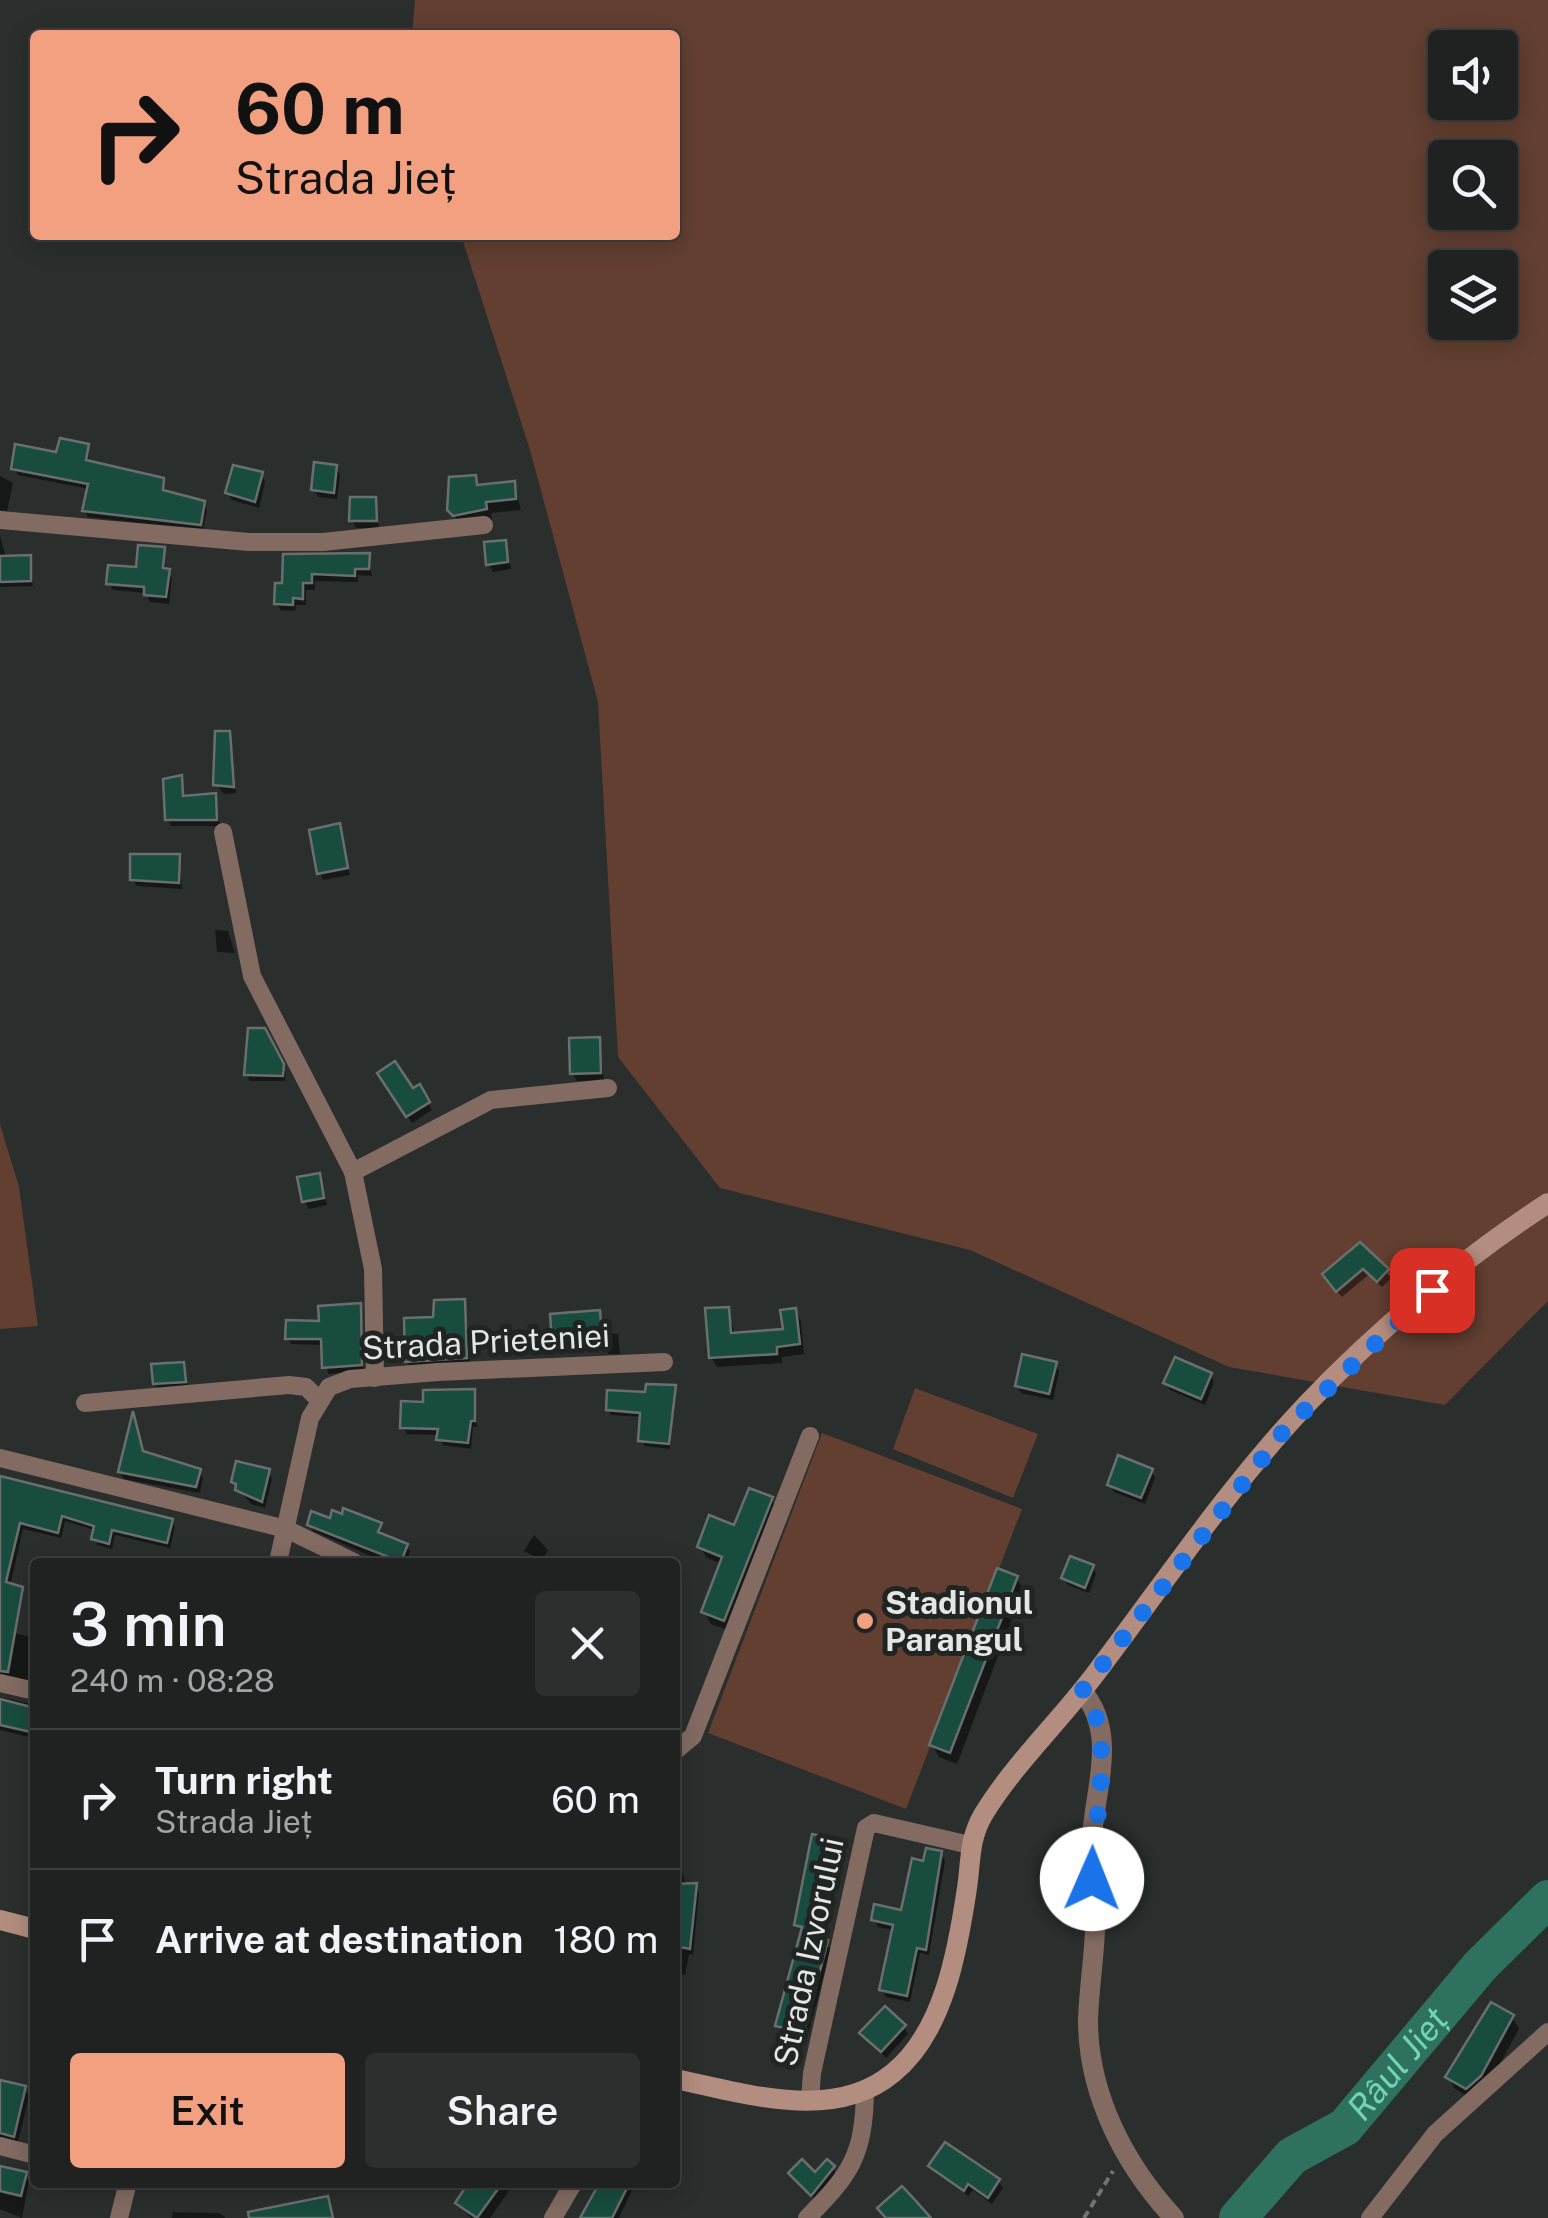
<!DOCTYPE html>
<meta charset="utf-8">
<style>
body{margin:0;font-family:"Public Sans",sans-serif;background:#2d2f2e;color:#f1f3f6;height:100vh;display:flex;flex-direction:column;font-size:38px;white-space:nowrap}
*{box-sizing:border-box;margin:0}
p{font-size:32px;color:#a2a4a5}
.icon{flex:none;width:55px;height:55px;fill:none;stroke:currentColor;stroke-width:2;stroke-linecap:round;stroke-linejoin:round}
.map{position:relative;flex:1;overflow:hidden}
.drawer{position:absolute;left:30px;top:1558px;width:650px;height:630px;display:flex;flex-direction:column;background:#202221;border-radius:10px;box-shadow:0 5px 25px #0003,0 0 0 2px #3d3f3f}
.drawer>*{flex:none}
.banner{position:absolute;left:30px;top:30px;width:650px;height:210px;border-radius:10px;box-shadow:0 5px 25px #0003,0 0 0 2px #3d3f3f;background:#f2a080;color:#111;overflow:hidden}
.buttons{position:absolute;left:1428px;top:30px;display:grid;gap:20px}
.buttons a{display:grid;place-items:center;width:90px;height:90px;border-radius:10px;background:#202221;box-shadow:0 5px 25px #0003,0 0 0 2px #3d3f3f;font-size:50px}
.pin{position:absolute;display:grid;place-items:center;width:85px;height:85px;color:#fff;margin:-42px;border-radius:20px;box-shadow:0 5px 15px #0006}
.me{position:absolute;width:110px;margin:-55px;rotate:1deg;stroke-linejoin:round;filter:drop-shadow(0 0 8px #0008)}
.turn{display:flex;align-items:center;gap:35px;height:210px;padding:0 40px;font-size:45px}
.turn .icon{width:130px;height:130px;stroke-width:2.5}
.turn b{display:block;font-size:70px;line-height:85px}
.round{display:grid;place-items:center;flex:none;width:105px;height:105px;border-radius:10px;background:#2d2f2e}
.overview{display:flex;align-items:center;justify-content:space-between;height:170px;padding:0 40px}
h1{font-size:60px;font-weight:600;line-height:75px}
.cta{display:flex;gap:20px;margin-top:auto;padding:20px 40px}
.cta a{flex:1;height:115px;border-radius:10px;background:#f2a080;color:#111;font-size:40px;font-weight:600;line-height:115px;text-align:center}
.cta a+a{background:#2d2f2e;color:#f1f3f6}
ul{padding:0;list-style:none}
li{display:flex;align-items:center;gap:30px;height:140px;padding:0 40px;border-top:2px solid #3d3f3f}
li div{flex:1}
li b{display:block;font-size:38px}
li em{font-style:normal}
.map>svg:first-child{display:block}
</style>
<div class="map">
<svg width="1548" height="2218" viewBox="0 0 1548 2218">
<rect width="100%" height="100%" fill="#2a2e2c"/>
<g fill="#623f31" fill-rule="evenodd">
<path d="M 415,0 L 1548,0 L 1548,1301 L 1445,1405 L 1229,1367 L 970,1250 L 720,1188 L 618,1057 L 598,702 L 530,450 L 461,235 L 675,235 L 675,35 L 412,35 ZM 1445,48 L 1500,48 L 1500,102 L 1445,102 ZM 1445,158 L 1500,158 L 1500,212 L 1445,212 ZM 1445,268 L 1500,268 L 1500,322 L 1445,322 Z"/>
<path d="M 0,1124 L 19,1187 L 38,1326 L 0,1329 Z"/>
<path d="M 915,1388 L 1038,1434 L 1013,1498 L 893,1449 Z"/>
<path d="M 822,1433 L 1022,1509 L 906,1809 L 708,1733 Z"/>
</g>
<g fill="#0007">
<path d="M 88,447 L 89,464 L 163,481 L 165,494 L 203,504 L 207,510 L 203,530 L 88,517 L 85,511 L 89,489 L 18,475 L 14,468 Z"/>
<path d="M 336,467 L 340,474 L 337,499 L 318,497 L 314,489 Z"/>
<path d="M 261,475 L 265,482 L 259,508 L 232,500 L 228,493 Z"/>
<path d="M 0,476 L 13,483 L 7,511 L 0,510 Z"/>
<path d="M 475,478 L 480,487 L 513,483 L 521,510 L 491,513 L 492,521 L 462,526 L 450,509 Z"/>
<path d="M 375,500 L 379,528 L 356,528 L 352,520 Z"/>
<path d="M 0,535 L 6,558 L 29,557 L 33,586 L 0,587 Z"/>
<path d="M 505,543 L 511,569 L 493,572 L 489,565 Z"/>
<path d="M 164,550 L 166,571 L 172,578 L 169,604 L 150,602 L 146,593 L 113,590 L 109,583 L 138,570 Z"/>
<path d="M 368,556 L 372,576 L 358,575 L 358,582 L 315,581 L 315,590 L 306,590 L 306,605 L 296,605 L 295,611 L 281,610 L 276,603 L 284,586 L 286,557 Z"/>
<path d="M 229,734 L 236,793 L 224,794 L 216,784 Z"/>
<path d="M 180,778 L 185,798 L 215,796 L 220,826 L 171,826 L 167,819 Z"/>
<path d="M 339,826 L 350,875 L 323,880 L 320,873 Z"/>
<path d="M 179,856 L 182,889 L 137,886 L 133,880 Z"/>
<path d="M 215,930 L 228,931 L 235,953 L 217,952 Z"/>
<path d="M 264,1033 L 286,1073 L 285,1081 L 250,1081 L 246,1075 Z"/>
<path d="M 599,1039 L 604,1080 L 577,1081 L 573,1074 Z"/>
<path d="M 380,1074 L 412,1092 L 419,1087 L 432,1110 L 412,1123 Z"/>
<path d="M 319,1175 L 327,1205 L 309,1209 L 305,1202 Z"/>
<path d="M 1360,1245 L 1391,1278 L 1382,1287 L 1368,1275 L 1342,1297 L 1329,1282 Z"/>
<path d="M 464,1301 L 470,1364 L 411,1368 L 407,1361 L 435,1319 Z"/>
<path d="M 360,1306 L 364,1371 L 328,1374 L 324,1345 L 291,1344 L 288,1338 Z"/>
<path d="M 728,1309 L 735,1335 L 785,1332 L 795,1311 L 801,1321 L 804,1354 L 782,1357 L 782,1363 L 717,1367 L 711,1357 Z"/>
<path d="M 599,1313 L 604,1333 L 618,1334 L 620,1354 L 608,1354 L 605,1344 L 558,1348 L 554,1341 Z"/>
<path d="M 183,1364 L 188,1388 L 159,1391 L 155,1384 Z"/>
<path d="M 1055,1364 L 1059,1371 L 1053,1400 L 1021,1393 L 1017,1385 Z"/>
<path d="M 1210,1374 L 1214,1382 L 1205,1405 L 1170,1390 L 1166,1383 Z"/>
<path d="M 675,1387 L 670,1449 L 644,1446 L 642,1417 L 611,1415 L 608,1410 Z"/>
<path d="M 474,1391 L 477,1427 L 473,1427 L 471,1449 L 443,1445 L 440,1435 L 407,1434 L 403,1427 L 425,1404 Z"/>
<path d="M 134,1418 L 144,1454 L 199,1471 L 203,1478 L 200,1493 L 124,1479 L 120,1472 Z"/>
<path d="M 268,1471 L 272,1479 L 265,1508 L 251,1504 L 233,1482 Z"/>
<path d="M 1151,1471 L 1155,1478 L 1145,1504 L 1114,1492 L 1110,1485 Z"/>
<path d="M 0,1479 L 171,1521 L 175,1527 L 170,1548 L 115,1535 L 112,1549 L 97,1545 L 95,1530 L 65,1521 L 61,1538 L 23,1529 L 10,1586 L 0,1584 Z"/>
<path d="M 771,1499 L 778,1511 L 731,1631 L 711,1624 L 704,1612 L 722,1564 L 707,1558 L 700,1547 L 736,1528 Z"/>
<path d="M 332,1521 L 380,1525 L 382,1536 L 407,1546 L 410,1552 L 406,1562 L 385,1562 L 313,1531 L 310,1525 Z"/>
<path d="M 534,1535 L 548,1550 L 542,1561 L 524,1551 Z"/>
<path d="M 1092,1567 L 1096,1574 L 1089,1593 L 1068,1585 L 1064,1578 Z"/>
<path d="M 1017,1578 L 1023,1590 L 957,1764 L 939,1757 L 932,1745 Z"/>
<path d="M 6,1631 L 35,1638 L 35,1684 L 0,1681 L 0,1642 Z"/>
<path d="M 0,1697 L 35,1705 L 35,1750 L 33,1738 L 0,1730 Z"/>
<path d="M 838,1842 L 843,1849 L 824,1942 L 831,1949 L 807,2038 L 782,2033 L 778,2025 L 803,1932 L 796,1924 Z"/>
<path d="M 941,1854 L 945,1861 L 929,1955 L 920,1953 L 910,2002 L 886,1997 L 882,1990 L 894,1930 L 878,1927 L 874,1920 L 903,1913 L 925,1864 Z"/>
<path d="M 34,1864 L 35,1864 L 35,1897 L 32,1892 Z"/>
<path d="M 675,1868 L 681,1868 L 686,1886 L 695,1886 L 699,1893 L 693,1955 L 689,1954 L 685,1975 L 678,1974 L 675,1991 Z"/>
<path d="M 675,2006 L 679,2013 L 675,2036 Z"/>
<path d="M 1512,2017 L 1519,2029 L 1487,2088 L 1473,2100 L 1455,2089 L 1448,2077 Z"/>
<path d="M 904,2027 L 908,2034 L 886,2058 L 862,2033 Z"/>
<path d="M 0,2088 L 25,2089 L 29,2096 L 18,2142 L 0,2138 Z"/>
<path d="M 0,2167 L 25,2174 L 29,2181 L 22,2218 L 0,2209 Z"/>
<path d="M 931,2167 L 998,2181 L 1003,2188 L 992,2204 L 973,2190 L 968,2196 Z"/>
<path d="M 833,2168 L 837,2175 L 816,2201 L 791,2173 L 815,2175 Z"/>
<path d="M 472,2182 L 515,2182 L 490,2218 L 471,2218 L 458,2203 Z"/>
<path d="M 602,2182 L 636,2182 L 619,2218 L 583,2218 Z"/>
<path d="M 173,2212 L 219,2213 L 226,2218 L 172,2218 Z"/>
</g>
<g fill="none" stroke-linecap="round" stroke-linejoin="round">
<path stroke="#2e715f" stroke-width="38" id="s1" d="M 1238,2218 L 1292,2156 L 1345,2127 L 1480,1966 L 1548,1899"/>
</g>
<g fill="#184c3e" stroke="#6a6f6d" stroke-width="2.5">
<path d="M 60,438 L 89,444 L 86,460 L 164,478 L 163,490 L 205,501 L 201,525 L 82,511 L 88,484 L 11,469 L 15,444 L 56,452 Z"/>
<path d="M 314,462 L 337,465 L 334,493 L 311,490 Z"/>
<path d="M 233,465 L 263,472 L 255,502 L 225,493 Z"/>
<path d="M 476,475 L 477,485 L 515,481 L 516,499 L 486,502 L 487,509 L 453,516 L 447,510 L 449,477 Z"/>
<path d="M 350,497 L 376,497 L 377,521 L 349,521 Z"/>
<path d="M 506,540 L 508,562 L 486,565 L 484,542 Z"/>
<path d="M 138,545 L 165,547 L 163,568 L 170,569 L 166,597 L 144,595 L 144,587 L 106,584 L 108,565 L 136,567 Z"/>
<path d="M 370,553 L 369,569 L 355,569 L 355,576 L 312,574 L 312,583 L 303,583 L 303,599 L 293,598 L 293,605 L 274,604 L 275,583 L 282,583 L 283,554 Z"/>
<path d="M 31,555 L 31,581 L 0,582 L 0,556 Z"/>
<path d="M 215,731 L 230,731 L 234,787 L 213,785 Z"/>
<path d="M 182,775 L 183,796 L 216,793 L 217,820 L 165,820 L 163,779 Z"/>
<path d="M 340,823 L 348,868 L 317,874 L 309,830 Z"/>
<path d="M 130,854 L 180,854 L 179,883 L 130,880 Z"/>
<path d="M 248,1028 L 265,1028 L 284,1064 L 283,1076 L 244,1075 Z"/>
<path d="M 600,1037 L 601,1073 L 570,1074 L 569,1038 Z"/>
<path d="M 395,1061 L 413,1088 L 420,1084 L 430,1102 L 406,1117 L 377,1073 Z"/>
<path d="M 320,1173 L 324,1198 L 302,1202 L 297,1177 Z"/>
<path d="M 1360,1242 L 1389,1269 L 1377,1282 L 1363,1269 L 1336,1292 L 1322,1274 Z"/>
<path d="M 465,1299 L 467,1358 L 405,1362 L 404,1318 L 433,1317 L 434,1300 Z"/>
<path d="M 361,1303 L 362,1365 L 322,1368 L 321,1339 L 285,1339 L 286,1320 L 319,1321 L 318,1306 Z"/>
<path d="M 729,1307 L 731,1333 L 783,1329 L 780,1310 L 796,1308 L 800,1344 L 777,1347 L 777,1354 L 709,1358 L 705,1308 Z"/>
<path d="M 600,1310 L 602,1337 L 552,1342 L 550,1314 Z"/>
<path d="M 1022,1354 L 1057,1362 L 1049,1394 L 1015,1386 Z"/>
<path d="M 1175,1357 L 1212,1373 L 1201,1399 L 1163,1383 Z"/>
<path d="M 184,1362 L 186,1382 L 153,1384 L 151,1364 Z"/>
<path d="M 646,1384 L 676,1385 L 669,1444 L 638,1441 L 640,1413 L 606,1410 L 607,1390 L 645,1392 Z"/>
<path d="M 475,1389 L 475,1421 L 471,1421 L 468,1443 L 436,1440 L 438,1429 L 400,1428 L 401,1401 L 423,1402 L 423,1390 Z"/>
<path d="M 133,1411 L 143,1451 L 201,1469 L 196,1487 L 118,1472 Z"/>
<path d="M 1118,1455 L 1153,1469 L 1141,1498 L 1107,1485 Z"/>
<path d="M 236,1461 L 270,1469 L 262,1502 L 235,1490 L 236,1484 L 231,1482 Z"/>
<path d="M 0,1476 L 173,1519 L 167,1543 L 112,1530 L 109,1544 L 91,1539 L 94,1526 L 62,1516 L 58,1533 L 20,1523 L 6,1582 L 23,1587 L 8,1672 L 0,1671 Z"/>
<path d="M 749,1488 L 773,1497 L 724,1621 L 701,1612 L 722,1557 L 697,1547 L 709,1515 L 734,1525 Z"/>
<path d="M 343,1508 L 382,1523 L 378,1532 L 408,1544 L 401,1562 L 307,1525 L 311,1511 L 330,1518 L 332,1510 L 342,1514 Z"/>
<path d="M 1070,1556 L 1094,1565 L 1085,1588 L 1061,1578 Z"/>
<path d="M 997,1568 L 1018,1576 L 950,1753 L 929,1745 Z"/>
<path d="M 0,1699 L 35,1708 L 35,1733 L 0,1725 Z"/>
<path d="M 812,1834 L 840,1840 L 821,1938 L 828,1940 L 804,2032 L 775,2026 L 802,1927 L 794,1925 Z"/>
<path d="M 926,1848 L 942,1851 L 926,1950 L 917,1948 L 907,1996 L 879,1990 L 893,1925 L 871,1920 L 874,1904 L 901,1910 L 912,1858 L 923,1861 Z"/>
<path d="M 697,1883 L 690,1949 L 675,1946 L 675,1884 Z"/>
<path d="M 1491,2002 L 1514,2015 L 1481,2076 L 1466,2089 L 1445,2077 Z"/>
<path d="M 885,2006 L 906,2025 L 881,2052 L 859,2033 Z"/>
<path d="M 0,2080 L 26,2086 L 14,2137 L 0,2133 Z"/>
<path d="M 945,2142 L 1000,2179 L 988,2198 L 968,2184 L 964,2191 L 928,2166 Z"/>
<path d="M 802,2159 L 815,2172 L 827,2159 L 835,2166 L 811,2196 L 788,2173 Z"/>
<path d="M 0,2166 L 27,2172 L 21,2196 L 0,2191 Z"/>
<path d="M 469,2182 L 503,2182 L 477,2218 L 455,2203 Z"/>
<path d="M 600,2182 L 630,2182 L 612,2218 L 580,2218 Z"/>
<path d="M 902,2186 L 916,2201 L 931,2218 L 886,2218 L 877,2208 Z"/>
<path d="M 328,2196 L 333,2218 L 249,2218 L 248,2212 Z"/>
</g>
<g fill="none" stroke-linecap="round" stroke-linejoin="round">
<path stroke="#717473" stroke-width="4" stroke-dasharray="8 5" stroke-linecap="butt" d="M 1084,2218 L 1113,2171"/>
<g stroke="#836b62" stroke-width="18">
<path d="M 0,520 L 249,542 L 323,542 L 484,525"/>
<path d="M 223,832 L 252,976 L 353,1172 L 373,1269 L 375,1378"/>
<path d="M 353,1172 L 491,1100 L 608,1088"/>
<path d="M 85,1403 L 289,1385 L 306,1387 L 318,1399"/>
<path d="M 0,1458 L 286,1529 L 354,1562"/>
<path d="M 278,1562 L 310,1418 L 329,1387 L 350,1379 L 438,1372 L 664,1362"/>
<path d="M 0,1683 L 35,1691"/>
<path d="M 675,1751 L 693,1736 L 810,1436"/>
<path d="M 810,2100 L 812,2073 L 866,1828 L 874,1823 L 970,1845"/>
<path d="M 0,2146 L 35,2155"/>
<path d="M 119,2218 L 128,2182"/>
<path d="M 553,2218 L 574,2182"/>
<path d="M 807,2218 C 851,2174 864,2155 865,2091"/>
<path d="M 1370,2218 L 1435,2134 L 1548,2032"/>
</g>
<path stroke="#836b62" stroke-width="20" d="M 1082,1691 C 1118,1733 1095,1788 1092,1837 C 1091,1868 1096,1898 1095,1929 C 1094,1959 1089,1989 1088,2020 C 1088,2094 1124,2164 1174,2218"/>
<g stroke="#b38d7f" stroke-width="20">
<path d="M 0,1920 L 35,1929"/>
<path d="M 675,2079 C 744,2093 833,2123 893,2073 C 944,2032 958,1949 967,1888 C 971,1861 969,1839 983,1815 C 1014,1764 1060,1721 1096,1673 C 1164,1583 1228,1488 1305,1406 C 1376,1331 1462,1259 1548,1203"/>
</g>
</g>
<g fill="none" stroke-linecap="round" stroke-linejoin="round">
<path stroke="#1a73e8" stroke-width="18" stroke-dasharray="0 32.4" d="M 1092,1879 C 1092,1823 1119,1735 1082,1691 L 1286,1428 L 1432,1290"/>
</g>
<circle fill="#f2a080" stroke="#202423" stroke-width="4" cx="865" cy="1621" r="10"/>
<g text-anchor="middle" stroke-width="10" stroke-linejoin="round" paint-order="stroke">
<g font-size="32" fill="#e3e6e5" stroke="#202423">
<text transform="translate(486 1342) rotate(-3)" y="11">Strada Prieteniei</text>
<text transform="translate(809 1952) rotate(-78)" y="11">Strada Izvorului</text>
</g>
<g font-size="32" font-weight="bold" fill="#e3e6e5" stroke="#202423" text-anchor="start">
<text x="885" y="1614">Stadionul<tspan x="885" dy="37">Parangul</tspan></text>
</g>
<g font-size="35" font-style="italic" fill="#70d5b7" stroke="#202423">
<text dy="12" stroke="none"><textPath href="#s1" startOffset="225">Râul Jieț</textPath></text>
</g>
</g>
</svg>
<div class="buttons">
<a><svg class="icon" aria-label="sound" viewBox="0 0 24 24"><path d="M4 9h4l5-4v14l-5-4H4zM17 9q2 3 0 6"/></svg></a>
<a><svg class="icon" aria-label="search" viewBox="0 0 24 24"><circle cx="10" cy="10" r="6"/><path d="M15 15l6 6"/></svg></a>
<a><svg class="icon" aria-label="layers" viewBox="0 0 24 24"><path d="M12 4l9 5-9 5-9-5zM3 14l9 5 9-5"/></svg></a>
</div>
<div class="pin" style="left:1432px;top:1290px;background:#d93025"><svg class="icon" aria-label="arrive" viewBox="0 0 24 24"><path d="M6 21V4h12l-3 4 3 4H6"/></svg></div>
<svg class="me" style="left:1092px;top:1879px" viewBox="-20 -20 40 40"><circle r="19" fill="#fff"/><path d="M0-13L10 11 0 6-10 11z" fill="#1a73e8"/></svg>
<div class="banner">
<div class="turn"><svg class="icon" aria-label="right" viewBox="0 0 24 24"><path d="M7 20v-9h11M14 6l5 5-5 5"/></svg><div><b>60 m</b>Strada Jieț</div></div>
</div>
<section class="drawer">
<div class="overview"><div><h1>3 min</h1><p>240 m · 08:28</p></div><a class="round"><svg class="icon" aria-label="close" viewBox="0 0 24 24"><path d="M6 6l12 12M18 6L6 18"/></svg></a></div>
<ul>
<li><svg class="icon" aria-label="right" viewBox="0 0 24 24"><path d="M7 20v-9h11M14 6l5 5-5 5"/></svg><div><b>Turn right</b><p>Strada Jieț</p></div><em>60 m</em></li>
<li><svg class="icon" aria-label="arrive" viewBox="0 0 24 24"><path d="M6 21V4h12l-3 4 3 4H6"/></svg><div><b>Arrive at destination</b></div><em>180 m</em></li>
</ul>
<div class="cta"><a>Exit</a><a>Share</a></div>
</section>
</div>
